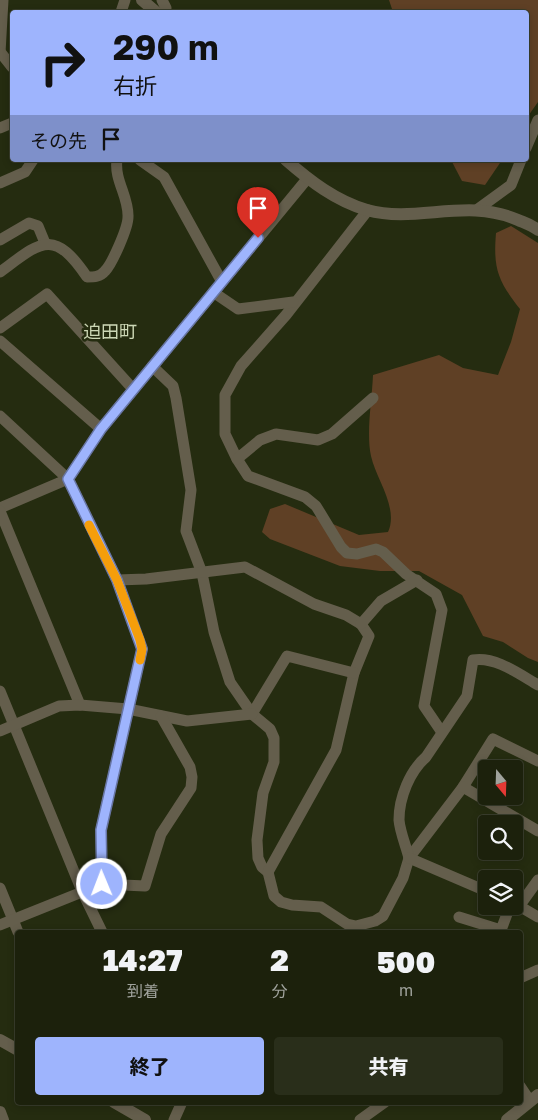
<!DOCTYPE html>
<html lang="ja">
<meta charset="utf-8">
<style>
body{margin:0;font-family:"Golos Text","Noto Sans JP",sans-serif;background:#292e1a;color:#f1f3f6;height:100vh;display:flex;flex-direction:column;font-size:19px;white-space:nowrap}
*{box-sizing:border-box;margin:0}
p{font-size:16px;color:#a0a39d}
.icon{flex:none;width:28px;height:28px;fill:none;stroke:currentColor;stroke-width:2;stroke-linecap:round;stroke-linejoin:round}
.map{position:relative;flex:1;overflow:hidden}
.panel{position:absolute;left:15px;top:930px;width:508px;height:175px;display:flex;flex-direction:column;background:#1c210c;border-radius:5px;box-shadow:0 2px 8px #0003,0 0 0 1px #3a3e2d}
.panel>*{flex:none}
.hud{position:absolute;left:10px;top:10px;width:519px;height:152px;border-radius:5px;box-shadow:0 2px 8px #0003,0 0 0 1px #3a3e2d;background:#9eb4fd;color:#111;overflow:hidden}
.needle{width:32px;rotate:161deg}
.buttons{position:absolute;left:478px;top:760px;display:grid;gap:10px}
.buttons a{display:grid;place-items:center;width:45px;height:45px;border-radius:5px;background:#1c210c;box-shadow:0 2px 8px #0003,0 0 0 1px #3a3e2d;font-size:25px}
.pin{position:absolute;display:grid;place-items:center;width:42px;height:42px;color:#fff;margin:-51px -21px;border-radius:50% 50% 50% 0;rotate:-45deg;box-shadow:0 0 5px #0007}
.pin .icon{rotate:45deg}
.me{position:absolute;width:55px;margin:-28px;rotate:359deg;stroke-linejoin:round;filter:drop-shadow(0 0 4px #0008)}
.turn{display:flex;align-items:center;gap:18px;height:105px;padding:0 20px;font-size:22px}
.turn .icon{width:65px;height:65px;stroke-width:2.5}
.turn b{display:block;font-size:35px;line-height:42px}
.then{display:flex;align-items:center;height:48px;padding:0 20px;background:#0003;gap:10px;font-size:19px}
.eta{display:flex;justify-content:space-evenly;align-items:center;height:85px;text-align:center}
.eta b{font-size:30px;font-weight:800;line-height:35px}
.cta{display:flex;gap:10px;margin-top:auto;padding:10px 20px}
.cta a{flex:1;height:58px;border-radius:5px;background:#9eb4fd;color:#111;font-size:20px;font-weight:800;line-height:58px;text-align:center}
.cta a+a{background:#292e1a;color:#f1f3f6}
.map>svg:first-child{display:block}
</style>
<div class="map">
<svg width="538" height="1120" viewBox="0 0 538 1120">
<rect width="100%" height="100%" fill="#252c10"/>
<g fill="#5f4025">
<path d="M 389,0 L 538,0 L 538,102 L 526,119 L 526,12 L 393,12 Z"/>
<path d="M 451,160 L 502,160 L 485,185 L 462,181 Z"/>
<path d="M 511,226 L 538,243 L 538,662 L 528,658 L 503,642 L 483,636 L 462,595 L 419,571 L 380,571 L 340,566 L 270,539 L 262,532 L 270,509 L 285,504 L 359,535 L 388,532 C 399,508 376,479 371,456 C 366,433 372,400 373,375 L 439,355 L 463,368 L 498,375 L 511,342 L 520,309 C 498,281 493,269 496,233 Z"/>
</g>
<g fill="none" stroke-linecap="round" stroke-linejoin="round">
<g stroke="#645e4c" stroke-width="11">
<path d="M 162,0 L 166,8 L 164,12"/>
<path d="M 121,12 L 125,0"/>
<path d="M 0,53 L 3,0"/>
<path d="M 1,53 L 12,67"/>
<path d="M 0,128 L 12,123"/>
<path d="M 526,148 L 538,120"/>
<path d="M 140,160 L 164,177 L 222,282"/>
<path d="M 0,183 L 25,172 L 33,160"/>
<path d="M 478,209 L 511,185 L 521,160"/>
<path d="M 368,210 L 286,315 L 241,366 L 225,395 L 225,434 L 237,459 L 248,476 L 305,497 L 316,506 L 341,547 L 347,553 L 357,554 L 376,549 L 383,552 L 406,574 L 436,594 L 442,610 L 424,706 L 441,731"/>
<path d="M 0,240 L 29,223 L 38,226 L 45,243"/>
<path d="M 0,272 C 41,242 53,227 87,277 C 94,277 100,277 105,271 C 112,264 128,228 128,217 C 129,197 114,180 117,160"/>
<path d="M 213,292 L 238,309 L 293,302"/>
<path d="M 0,328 L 47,294 L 133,389"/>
<path d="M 0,341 L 101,429"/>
<path d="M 152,366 L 173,386 L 176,398 L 191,490 L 186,531 L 202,573 L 214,632 L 230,682 L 252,714 L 270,729 L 274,738 L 274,762 L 263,793 L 257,840 L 258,858 L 262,867 L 268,872 L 274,896 L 281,902 L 292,905 L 321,907 L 347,924 L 356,926 L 375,921 L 383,916 L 403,878 L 409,858 L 463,787 L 493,739 L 538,761"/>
<path d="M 0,416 L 68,479 L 117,580 L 142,649 L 101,830 L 102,884"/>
<path d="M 237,459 L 260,440 L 276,434 L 318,440 L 332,434 L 373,398"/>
<path d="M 0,508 L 68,479 L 101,429 L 307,179"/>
<path d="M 0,511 L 80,705"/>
<path d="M 117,580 L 146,579 L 245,567 L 314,604 L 346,615 L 361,624 L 369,636 L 354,673 L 336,750 L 268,872"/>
<path d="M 361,624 L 381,601 L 417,580"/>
<path d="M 0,691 L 82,891 L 102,932"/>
<path d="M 252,714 L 287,656 L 354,673"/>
<path d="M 0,731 L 59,706 L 80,705 L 128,709 L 187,721 L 252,714"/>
<path d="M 463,787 L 538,831"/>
<path d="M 409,858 C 406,846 400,832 399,820 C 399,797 410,771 426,757 L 467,696 L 473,660 C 495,656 519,674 538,685"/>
<path d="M 409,858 L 486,891"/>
<path d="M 0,888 L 18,932"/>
<path d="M 514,903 L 538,917"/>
<path d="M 520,905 L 538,880"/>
<path d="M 459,917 L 501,930 L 510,906"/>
<path d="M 0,925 L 102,884 L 145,886 L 161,834 L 191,788 L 192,777 L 190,767 L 161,716"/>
<path d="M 520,978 L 538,970"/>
<path d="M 520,1086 L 530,1101"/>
<path d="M 174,1120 L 182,1102"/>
<path d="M 360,1120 L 385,1102"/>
</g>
<g stroke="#645e4c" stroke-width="12">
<path d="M 142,0 L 156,12"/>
<path d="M 286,160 C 310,181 336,201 367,210 C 417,224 466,197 518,220 C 525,223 532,225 538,230"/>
<path d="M 0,1040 L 18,1050"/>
<path d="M 114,1102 L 145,1120"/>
<path d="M 0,1112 L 3,1120"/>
<path d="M 507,1120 L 538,1095"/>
</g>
</g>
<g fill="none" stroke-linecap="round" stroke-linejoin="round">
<g stroke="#6775a4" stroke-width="12">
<path id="route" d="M 102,884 L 101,830 L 142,649 L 117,580 L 68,479 L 101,429 L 258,238"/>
</g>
<use href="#route" stroke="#9eb4fd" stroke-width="9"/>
<path stroke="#f59e0b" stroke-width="9" d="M 89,525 L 117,580 L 140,640 L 142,649 L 140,660"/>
</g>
<g text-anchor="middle" stroke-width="5" stroke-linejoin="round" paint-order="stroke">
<g font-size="18" fill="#ccd7b5" stroke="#252c10">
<text x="110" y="338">迫田町</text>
</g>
</g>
</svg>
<div class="buttons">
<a><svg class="needle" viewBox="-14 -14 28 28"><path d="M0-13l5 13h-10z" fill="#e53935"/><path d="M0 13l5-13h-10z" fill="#a0a39d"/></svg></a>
<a><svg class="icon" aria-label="search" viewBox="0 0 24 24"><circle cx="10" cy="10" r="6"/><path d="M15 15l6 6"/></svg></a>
<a><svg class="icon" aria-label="layers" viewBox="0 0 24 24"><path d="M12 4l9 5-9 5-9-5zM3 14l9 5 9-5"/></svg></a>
</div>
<div class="pin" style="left:258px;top:238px;background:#d93025"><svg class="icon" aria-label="arrive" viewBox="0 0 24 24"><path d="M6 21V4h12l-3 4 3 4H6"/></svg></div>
<svg class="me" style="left:102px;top:884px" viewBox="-20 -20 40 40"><circle r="17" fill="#9eb4fd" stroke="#fff" stroke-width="3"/><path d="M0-11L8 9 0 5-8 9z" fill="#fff"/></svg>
<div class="hud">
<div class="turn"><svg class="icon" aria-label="right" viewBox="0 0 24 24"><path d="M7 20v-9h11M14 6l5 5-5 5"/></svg><div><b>290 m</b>右折</div></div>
<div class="then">その先<svg class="icon" aria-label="arrive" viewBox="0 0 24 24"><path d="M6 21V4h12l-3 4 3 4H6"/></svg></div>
</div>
<section class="panel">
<div class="eta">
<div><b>14:27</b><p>到着</p></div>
<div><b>2</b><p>分</p></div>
<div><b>500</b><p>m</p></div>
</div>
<div class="cta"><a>終了</a><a>共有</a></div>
</section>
</div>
